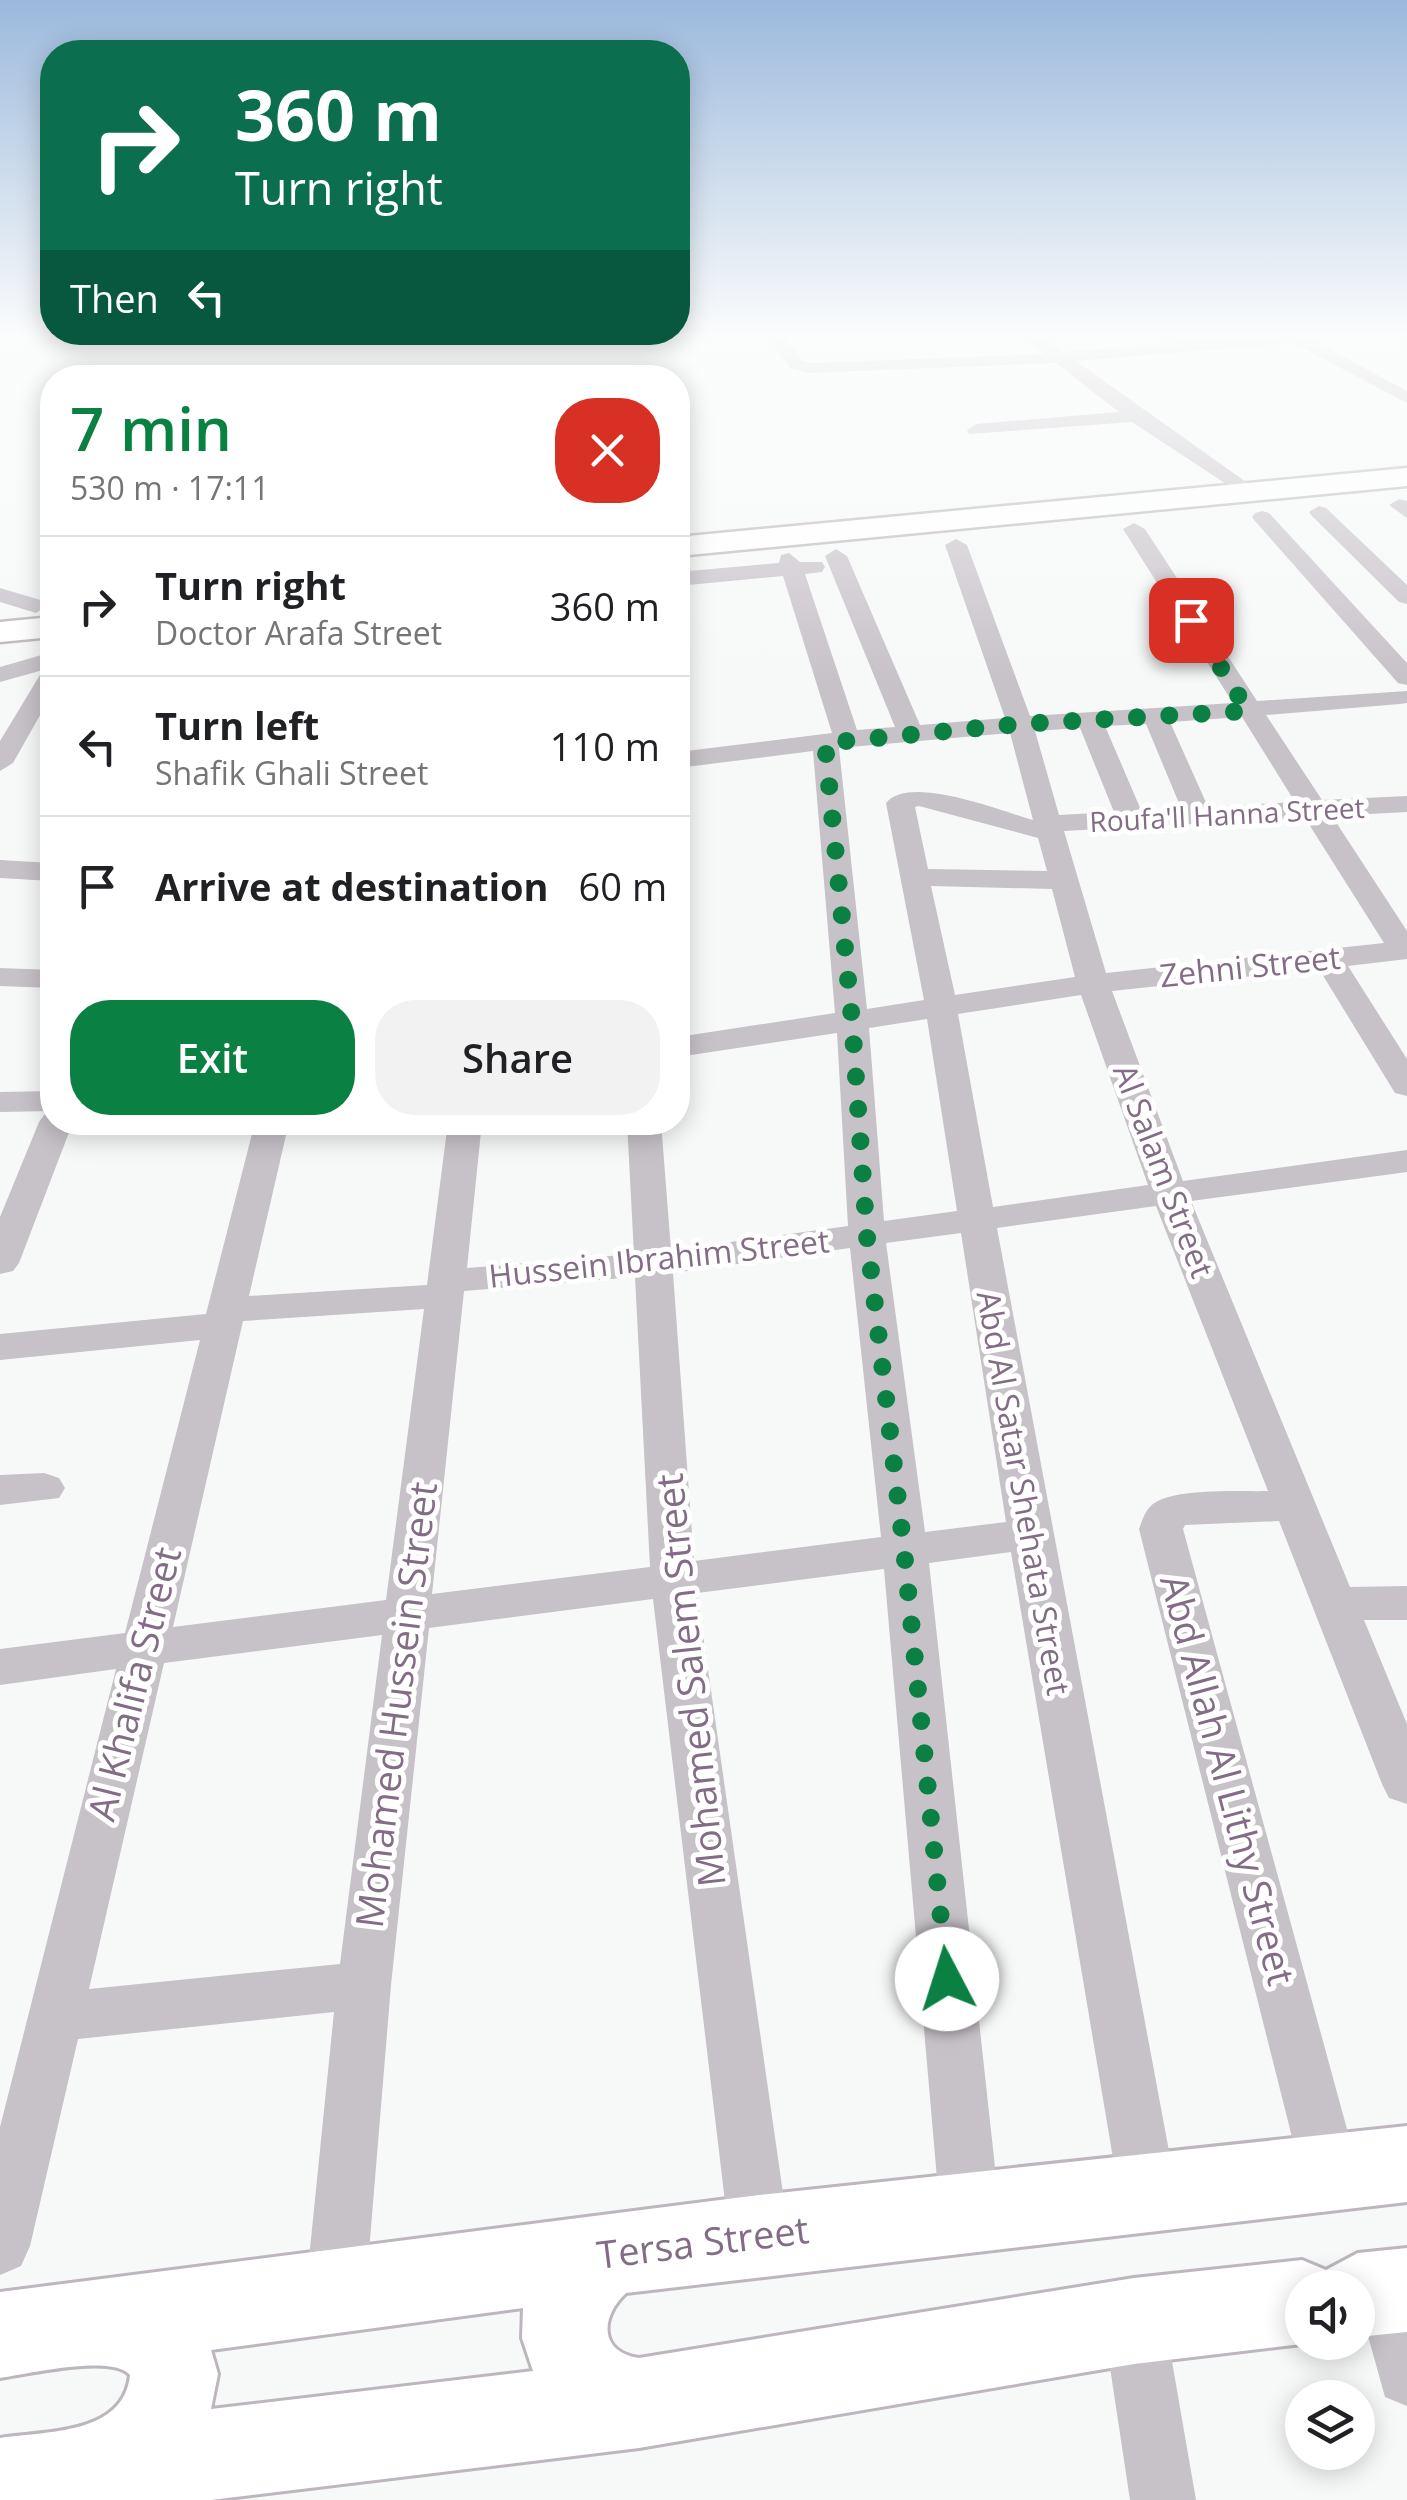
<!DOCTYPE html>
<meta charset="utf-8">
<style>
body{margin:0;font-family:"Open Sans",sans-serif;background:#f2f2f2;color:#202124;height:100vh;display:flex;flex-direction:column;font-size:38px;white-space:nowrap}
*{box-sizing:border-box;margin:0}
p{font-size:32px;color:#757577}
.icon{flex:none;width:55px;height:55px;fill:none;stroke:currentColor;stroke-width:2;stroke-linecap:round;stroke-linejoin:round}
.map{position:relative;flex:1;overflow:hidden}
.side{position:absolute;left:40px;top:365px;width:650px;height:770px;display:flex;flex-direction:column;background:#fff;border-radius:40px;box-shadow:0 5px 25px #0003}
.side>*{flex:none}
.guide{position:absolute;left:40px;top:40px;width:650px;height:305px;border-radius:40px;box-shadow:0 5px 25px #0003;background:#0b6e4f;color:#fff;overflow:hidden}
.buttons{position:absolute;left:1285px;top:2270px;display:grid;gap:20px}
.buttons a{display:grid;place-items:center;width:90px;height:90px;border-radius:50%;background:#fff;box-shadow:0 5px 25px #0003;font-size:50px}
.pin{position:absolute;display:grid;place-items:center;width:85px;height:85px;color:#fff;margin:-42px;border-radius:20px;box-shadow:0 5px 15px #0006}
.me{position:absolute;width:110px;margin:-55px;rotate:355deg;stroke-linejoin:round;filter:drop-shadow(0 0 8px #0008)}
.turn{display:flex;align-items:center;gap:35px;height:210px;padding:0 30px;font-size:45px}
.turn .icon{width:130px;height:130px;stroke-width:2.5}
.turn b{display:block;font-size:70px;line-height:85px}
.then{display:flex;align-items:center;height:95px;padding:0 30px;background:#0003;gap:20px;font-size:38px}
.round{display:grid;place-items:center;flex:none;width:105px;height:105px;border-radius:40px;background:#f2f2f2}
.head{display:flex;align-items:center;justify-content:space-between;height:170px;padding:0 30px}
h1{font-size:60px;font-weight:600;line-height:75px;color:#0b8043}
.primary-button{display:flex;gap:20px;margin-top:auto;padding:20px 30px}
.primary-button a{flex:1;height:115px;border-radius:40px;background:#0b8043;color:#fff;font-size:40px;font-weight:600;line-height:115px;text-align:center}
.primary-button a+a{background:#f2f2f2;color:#202124}
ul{padding:0;list-style:none}
li{display:flex;align-items:center;gap:30px;height:140px;padding:0 30px;border-top:2px solid #e0e0e0}
li div{flex:1}
li b{display:block;font-size:38px}
li em{font-style:normal}
.map>svg:first-child{display:block}
</style>
<div class="map">
<svg width="1407" height="2500" viewBox="0 0 1407 2500">
<rect width="100%" height="100%" fill="#f7f9f8"/>
<g fill="none" stroke-linecap="round" stroke-linejoin="round">
<g stroke="#beb6be" stroke-width="6">
<path id="secondary" d="M 1407,2126 L 1407,2202 L 626,2293 C 600,2317 599,2352 639,2358 L 1134,2278 L 1302,2260 L 1326,2270 L 1358,2253 L 1407,2248 L 1407,2332 L 1358,2337 L 1358,2288 L 1302,2288 L 1302,2342 L 1306,2342 L 1302,2344 L 1134,2364 L 639,2448 L 211,2500 L 0,2500 L 0,2438 C 46,2431 124,2435 130,2375 C 112,2354 28,2374 0,2378 L 0,2292 L 759,2195 ZM 523,2308 L 522,2338 L 533,2371 L 211,2409 L 218,2374 L 211,2350 Z"/>
</g>
<g stroke="#bcb5bc" stroke-width="5">
<g id="primary">
<path d="M 1407,468 L 1407,486 L 678,556 L 678,537 Z"/>
<path d="M 52,617 L 52,637 L 0,642 L 0,622 Z"/>
</g>
</g>
<g fill="#c7c1c8" fill-rule="evenodd">
<path d="M 764,332 L 781,332 L 803,361 L 811,363 L 1044,354 L 1018,332 L 1037,332 L 1063,352 L 1298,332 L 1407,391 L 1407,403 L 1293,343 L 1076,361 L 1253,487 L 1253,495 L 1246,497 L 1132,422 L 969,434 L 967,430 L 976,424 L 1119,412 L 1056,363 L 811,373 L 791,369 Z"/>
<path d="M 1394,332 L 1407,332 L 1407,340 Z"/>
<path d="M 1399,499 L 1407,501 L 1407,518 L 1389,505 Z"/>
<path d="M 1319,506 L 1326,508 L 1407,585 L 1407,604 L 1399,602 L 1312,516 L 1309,512 Z"/>
<path d="M 1262,511 L 1269,513 L 1407,663 L 1407,685 L 1398,683 L 1255,521 L 1252,517 L 1255,513 Z"/>
<path d="M 1134,523 L 1145,529 L 1257,701 L 1407,691 L 1407,703 L 1400,704 L 1266,715 L 1322,800 L 1407,796 L 1407,812 L 1332,816 L 1407,931 L 1407,959 L 1348,966 L 1407,1059 L 1407,1096 L 1395,1093 L 1319,969 L 1112,991 L 1183,1181 L 1407,1150 L 1407,1172 L 1191,1201 L 1350,1587 L 1407,1586 L 1407,1620 L 1364,1620 L 1407,1724 L 1407,1804 L 1389,1798 L 1382,1784 L 1279,1521 L 1185,1525 L 1183,1529 L 1359,2173 L 1351,2192 L 1330,2200 L 1309,2192 L 1301,2173 L 1139,1529 C 1142,1522 1144,1513 1150,1507 C 1167,1487 1241,1492 1268,1491 L 1156,1206 L 997,1228 L 1177,2194 L 1169,2214 L 1148,2222 L 1127,2214 L 1119,2194 L 1011,1552 L 929,1563 L 1000,2213 L 991,2233 L 970,2241 L 949,2233 L 940,2213 L 884,1569 L 697,1593 L 789,2235 L 780,2255 L 759,2264 L 738,2255 L 729,2235 L 653,1599 L 429,1628 L 391,1985 L 366,2288 L 358,2309 L 336,2318 L 314,2309 L 306,2288 L 334,2012 L 78,2039 L 30,2246 L 21,2266 L 0,2275 L 0,2127 L 116,1669 L 0,1685 L 0,1649 L 125,1633 L 200,1340 L 0,1360 L 0,1334 L 206,1314 L 255,1122 L 289,1122 L 249,1296 L 427,1285 L 448,1122 L 482,1122 L 467,1268 L 634,1254 L 627,1122 L 661,1122 L 671,1250 L 848,1226 L 837,1033 L 678,1057 L 678,1037 L 835,1013 L 813,751 L 678,768 L 678,752 L 832,733 L 783,576 L 678,586 L 678,572 L 779,563 L 781,555 L 789,553 L 800,562 L 822,562 L 825,567 L 822,572 L 805,574 L 857,730 L 895,727 L 825,556 L 836,549 L 847,556 L 920,725 L 1005,718 L 945,545 L 956,539 L 967,545 L 1030,716 L 1233,703 L 1123,529 ZM 1242,717 L 1295,802 L 1208,807 L 1170,722 ZM 1146,724 L 1181,808 L 1141,810 L 1105,726 ZM 1080,728 L 1114,812 L 1059,815 L 1035,731 ZM 1010,733 L 1033,820 C 1000,811 910,774 886,803 L 924,1000 L 867,1009 L 839,748 ZM 919,806 L 1038,838 L 1047,871 L 928,869 L 915,807 ZM 1305,818 L 1384,943 L 1106,973 L 1064,831 ZM 931,886 L 1052,889 L 1075,977 L 955,995 ZM 1081,995 L 1148,1185 L 993,1207 L 958,1014 ZM 927,1019 L 957,1211 L 884,1221 L 869,1028 ZM 961,1233 L 1006,1522 L 925,1532 L 886,1243 ZM 850,1248 L 881,1537 L 694,1561 L 673,1273 ZM 635,1277 L 650,1567 L 432,1594 L 464,1291 ZM 424,1309 L 386,1600 L 173,1627 L 243,1321 ZM 382,1635 L 340,1964 L 89,1989 L 164,1663 Z"/>
<path d="M 0,588 L 44,601 L 47,606 L 36,613 L 0,602 Z"/>
<path d="M 52,652 L 52,694 L 13,763 L 0,771 L 0,741 L 43,670 L 0,682 L 0,667 Z"/>
<path d="M 0,860 L 52,863 L 52,881 L 0,878 Z"/>
<path d="M 0,968 L 52,970 L 52,988 L 0,986 Z"/>
<path d="M 52,1091 L 52,1111 L 0,1112 L 0,1092 Z"/>
<path d="M 52,1112 L 52,1122 L 73,1122 L 19,1263 L 13,1271 L 0,1274 L 0,1217 L 39,1122 L 44,1115 Z"/>
<path d="M 44,1473 L 59,1478 L 65,1488 L 59,1498 L 0,1505 L 0,1475 Z"/>
<path d="M 1386,2262 L 1407,2271 L 1407,2406 L 1385,2397 L 1358,2300 L 1357,2288 L 1364,2271 Z"/>
<path d="M 1134,2290 L 1156,2299 L 1165,2321 L 1196,2500 L 1130,2500 L 1103,2321 L 1112,2299 Z"/>
</g>
<use href="#secondary" fill="#fff" fill-rule="evenodd"/>
<use href="#primary" fill="#fff" fill-rule="evenodd"/>
</g>
<linearGradient id="sky" x2="0" y2="1"><stop stop-color="#9bb9dc"/><stop offset="0.49" stop-color="#fbfcfc"/><stop offset="1" stop-color="#fbfcfc" stop-opacity="0"/></linearGradient>
<rect width="1407" height="682" fill="url(#sky)"/>
<g fill="none" stroke-linecap="round" stroke-linejoin="round">
<path stroke="#0b8043" stroke-width="18" stroke-dasharray="0 32.4" d="M 947,1979 L 904,1550 L 867,1237 L 852,1020 L 825,743 L 1020,724 L 1248,711 L 1191,620"/>
</g>
<g text-anchor="middle" stroke-width="10" stroke-linejoin="round" paint-order="stroke">
<g font-size="28" fill="#836c85" stroke="#fff">
<text transform="translate(1227 815) rotate(-3)" y="10">Roufa'll Hanna Street</text>
</g>
<g font-size="32" fill="#836c85" stroke="#fff">
<text transform="translate(1250 967) rotate(-6)" y="11">Zehni Street</text>
<text transform="translate(1163 1171) rotate(69)" y="11">Al Salam Street</text>
<text transform="translate(659 1259) rotate(-6)" y="11">Hussein Ibrahim Street</text>
<text transform="translate(1023 1493) rotate(80)" y="11">Abd Al Satar Shehata Street</text>
</g>
<g font-size="38" fill="#836c85" stroke="#fff">
<text transform="translate(691 1680) rotate(-96)" y="13">Mohamed Salem Street</text>
<text transform="translate(135 1684) rotate(-76)" y="13">Al Khalifa Street</text>
<text transform="translate(397 1705) rotate(-83)" y="13">Mohamed Hussein Street</text>
<text transform="translate(1227 1780) rotate(75)" y="13">Abd Allah Al Lithy Street</text>
<text transform="translate(703 2243) rotate(-7)" y="13">Tersa Street</text>
</g>
</g>
</svg>
<div class="buttons">
<a><svg class="icon" aria-label="sound" viewBox="0 0 24 24"><path d="M4 9h4l5-4v14l-5-4H4zM17 9q2 3 0 6"/></svg></a>
<a><svg class="icon" aria-label="layers" viewBox="0 0 24 24"><path d="M12 4l9 5-9 5-9-5zM3 14l9 5 9-5"/></svg></a>
</div>
<div class="pin" style="left:1191px;top:620px;background:#d93025"><svg class="icon" aria-label="arrive" viewBox="0 0 24 24"><path d="M6 21V4h12l-3 4 3 4H6"/></svg></div>
<svg class="me" style="left:947px;top:1979px" viewBox="-20 -20 40 40"><circle r="19" fill="#fff"/><path d="M0-13L10 11 0 6-10 11z" fill="#0b8043"/></svg>
<div class="guide">
<div class="turn"><svg class="icon" aria-label="right" viewBox="0 0 24 24"><path d="M7 20v-9h11M14 6l5 5-5 5"/></svg><div><b>360 m</b>Turn right</div></div>
<div class="then">Then<svg class="icon" aria-label="left" viewBox="0 0 24 24"><path d="M17 20v-9H6M10 6l-5 5 5 5"/></svg></div>
</div>
<section class="side">
<div class="head"><div><h1>7 min</h1><p>530 m · 17:11</p></div><a class="round" style="background:#d93025;color:#fff"><svg class="icon" aria-label="close" viewBox="0 0 24 24"><path d="M6 6l12 12M18 6L6 18"/></svg></a></div>
<ul>
<li><svg class="icon" aria-label="right" viewBox="0 0 24 24"><path d="M7 20v-9h11M14 6l5 5-5 5"/></svg><div><b>Turn right</b><p>Doctor Arafa Street</p></div><em>360 m</em></li>
<li><svg class="icon" aria-label="left" viewBox="0 0 24 24"><path d="M17 20v-9H6M10 6l-5 5 5 5"/></svg><div><b>Turn left</b><p>Shafik Ghali Street</p></div><em>110 m</em></li>
<li><svg class="icon" aria-label="arrive" viewBox="0 0 24 24"><path d="M6 21V4h12l-3 4 3 4H6"/></svg><div><b>Arrive at destination</b></div><em>60 m</em></li>
</ul>
<div class="primary-button"><a>Exit</a><a>Share</a></div>
</section>
</div>
